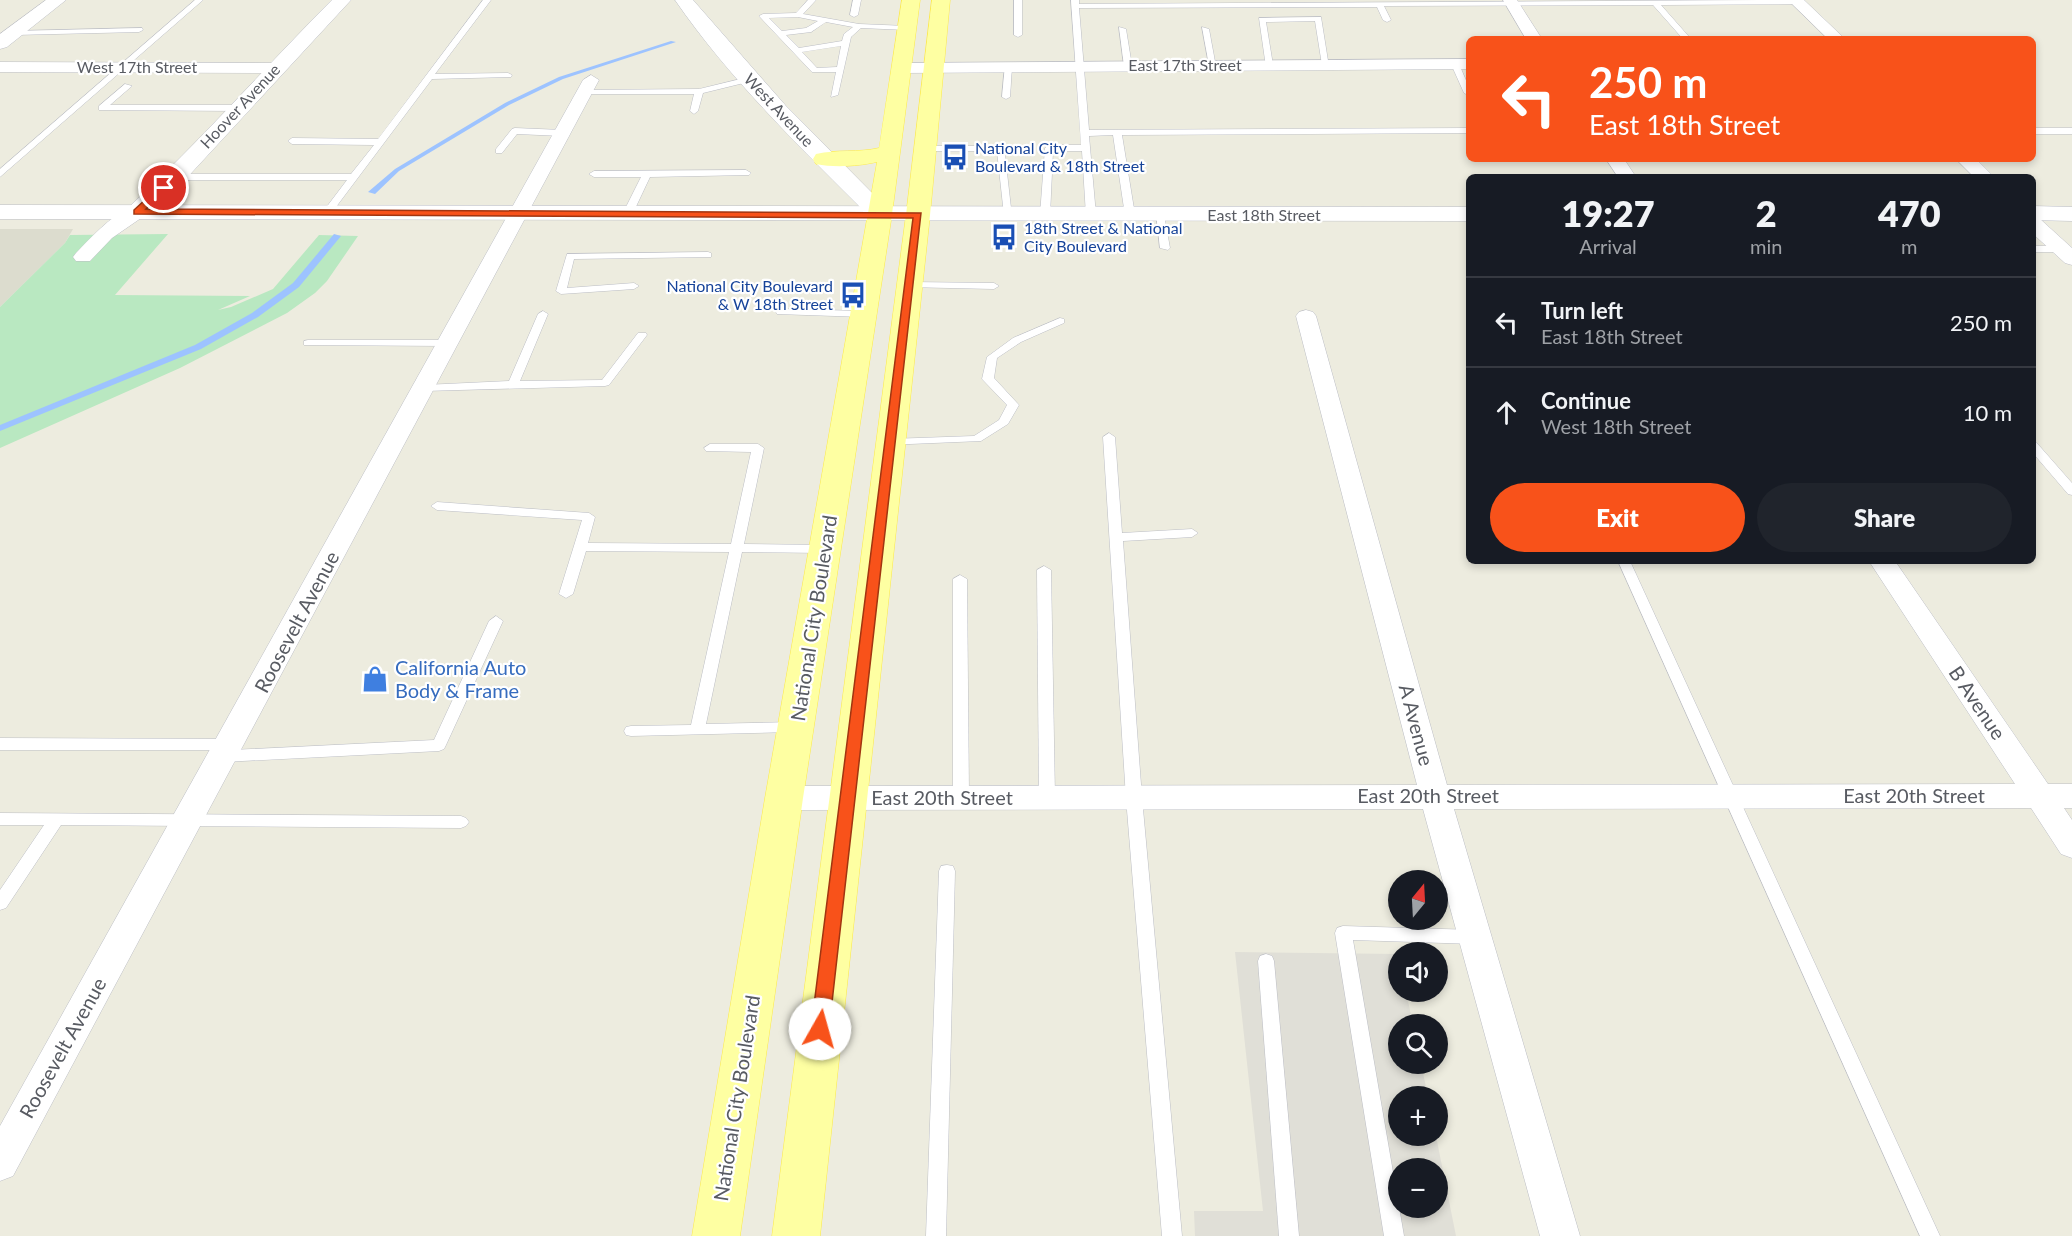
<!DOCTYPE html>
<meta charset="utf-8">
<style>
body{margin:0;font-family:Lato,sans-serif;background:#20242c;color:#f1f3f6;height:100vh;display:flex;flex-direction:column;font-size:22px;white-space:nowrap}
*{box-sizing:border-box;margin:0}
p{font-size:20px;color:#9ea1a6}
.icon{flex:none;width:33px;height:33px;fill:none;stroke:currentColor;stroke-width:2;stroke-linecap:round;stroke-linejoin:round}
.map{position:relative;flex:1;overflow:hidden}
.side{position:absolute;left:1466px;top:174px;width:570px;height:390px;display:flex;flex-direction:column;background:#171b24;border-radius:9px;box-shadow:0 3px 9px #0003}
.side>*{flex:none}
.banner{position:absolute;left:1466px;top:36px;width:570px;height:126px;border-radius:9px;box-shadow:0 3px 9px #0003;background:#f8521a;color:#fff;overflow:hidden}
.needle{width:39px;rotate:18deg}
.tools{position:absolute;left:1388px;top:870px;display:grid;gap:12px}
.tools a{display:grid;place-items:center;width:60px;height:60px;border-radius:50%;background:#171b24;box-shadow:0 3px 9px #0003;font-size:30px}
.pin{position:absolute;display:grid;place-items:center;width:51px;height:51px;color:#fff;margin:-26px;border:3px solid #fff;border-radius:50%;box-shadow:0 2px 6px #0007}
.me{position:absolute;width:66px;margin:-33px;rotate:7deg;stroke-linejoin:round;filter:drop-shadow(0 0 4px #0008)}
.turn{display:flex;align-items:center;gap:21px;height:126px;padding:0 24px;font-size:27px}
.turn .icon{width:78px;height:78px;stroke-width:2.5}
.turn b{display:block;font-size:42px;line-height:51px}
.eta{display:flex;justify-content:space-evenly;align-items:center;height:102px;text-align:center}
.eta b{font-size:36px;font-weight:800;line-height:42px}
.button{display:flex;gap:12px;margin-top:auto;padding:12px 24px}
.button a{flex:1;height:69px;border-radius:36px;background:#f8521a;color:#fff;font-size:24px;font-weight:800;line-height:69px;text-align:center}
.button a+a{background:#20242c;color:#f1f3f6}
ul{padding:0;list-style:none}
li{display:flex;align-items:center;gap:18px;height:90px;padding:0 24px;border-top:2px solid #363941}
li div{flex:1}
li b{display:block;font-size:22px}
li em{font-style:normal}
.map>svg:first-child{display:block}
</style>
<div class="map">
<svg width="2072" height="1236" viewBox="0 0 2072 1236">
<rect width="100%" height="100%" fill="#edecdf"/>
<path fill="#e0dfd7" fill-rule="evenodd" d="M 1235,952 L 1398,954 L 1398,992 L 1406,992 L 1413,1024 L 1398,1024 L 1398,1064 L 1421,1064 L 1428,1096 L 1398,1096 L 1398,1136 L 1436,1136 L 1456,1236 L 1195,1236 L 1194,1211 L 1263,1211 ZM 1398,1168 L 1437,1168 L 1437,1208 L 1398,1208 Z"/>
<path fill="#dcdcce" d="M 0,229 L 73,229 L 65,243 L 0,307 Z"/>
<path fill="#b9e8c1" d="M 168,234 L 115,295 L 250,296 L 218,310 L 231,307 L 273,289 L 319,235 L 358,236 L 327,281 L 315,293 L 287,313 L 180,368 L 0,448 L 0,307 L 65,243 L 70,235 Z"/>
<g fill="none" stroke-linecap="round" stroke-linejoin="round">
<g fill="#9dc3ff" fill-rule="evenodd">
<path d="M 671,41 L 676,42 L 563,79 L 509,105 L 399,171 L 375,194 L 368,192 L 395,169 L 505,103 L 559,77 Z"/>
<path d="M 334,234 L 341,236 L 299,287 L 258,317 L 201,349 L 0,431 L 0,425 L 195,345 L 252,313 L 293,283 Z"/>
</g>
<g stroke="#bcbec5" stroke-width="1">
<g id="service">
<path d="M 195,0 L 203,0 L 0,177 L 0,169 Z"/>
<path d="M 483,0 L 491,0 L 435,74 L 508,73 L 512,75 L 511,77 L 432,79 L 330,215 L 322,213 L 347,180 L 175,180 L 170,177 L 175,174 L 351,174 L 374,145 L 292,144 L 288,141 L 292,138 L 378,139 Z"/>
<path d="M 808,0 L 816,0 L 803,14 L 859,24 L 907,26 L 911,28 L 907,30 L 861,28 L 851,37 L 838,95 L 831,97 L 836,72 L 812,72 L 759,16 L 763,14 L 796,13 ZM 798,17 L 818,21 L 806,28 L 782,31 L 769,18 ZM 826,22 L 853,27 L 844,34 L 842,41 L 799,48 L 786,35 L 811,32 ZM 841,46 L 837,67 L 817,68 L 802,52 Z"/>
<path d="M 853,0 L 861,0 L 858,15 L 854,17 L 850,15 Z"/>
<path d="M 1014,0 L 1022,0 L 1022,35 L 1018,37 L 1014,35 Z"/>
<path d="M 1071,0 L 1079,0 L 1079,4 L 1761,0 L 1798,0 L 1801,2 L 1797,4 L 1661,5 L 1691,39 L 1683,39 L 1653,5 L 1384,6 L 1391,20 L 1387,22 L 1383,20 L 1377,7 L 1079,8 L 1089,130 L 1468,128 L 1468,133 L 1122,135 L 1135,215 L 1130,218 L 1125,215 L 1113,135 L 1089,136 L 1096,215 L 1091,218 L 1086,215 L 1082,151 L 1053,151 L 1050,215 L 1045,218 L 1040,215 L 1045,148 L 1049,145 L 1081,145 Z"/>
<path d="M 1321,17 L 1329,67 L 1322,65 L 1315,21 L 1266,22 L 1273,65 L 1266,67 L 1259,18 Z"/>
<path d="M 1119,27 L 1126,29 L 1132,66 L 1128,68 L 1124,66 Z"/>
<path d="M 1202,27 L 1209,29 L 1216,67 L 1209,65 Z"/>
<path d="M 142,28 L 143,30 L 139,32 L 14,35 L 10,33 L 14,31 Z"/>
<path d="M 1452,62 L 1459,64 L 1468,85 L 1468,95 L 1464,93 L 1451,64 Z"/>
<path d="M 1005,65 L 1012,67 L 1010,97 L 1006,99 L 1002,97 Z"/>
<path d="M 749,77 L 753,79 L 752,81 L 703,93 L 698,111 L 694,114 L 690,111 L 694,94 L 584,94 L 580,92 L 584,90 L 699,89 Z"/>
<path d="M 125,84 L 132,86 L 110,105 L 239,105 L 243,108 L 239,111 L 99,110 L 99,106 Z"/>
<path d="M 515,128 L 562,130 L 566,133 L 562,136 L 517,134 L 502,153 L 496,153 L 496,149 L 512,129 Z"/>
<rect x="2032" y="128" width="40" height="6"/>
<path d="M 922,146 L 1004,146 L 1012,217 L 1004,215 L 997,151 L 925,151 L 921,148 Z"/>
<path d="M 746,170 L 751,173 L 749,175 L 650,177 L 633,213 L 628,216 L 623,213 L 641,177 L 594,177 L 589,174 L 594,171 Z"/>
<path d="M 1156,213 L 1164,215 L 1170,248 L 1168,250 L 1160,248 Z"/>
<path d="M 2032,246 L 2062,246 L 2067,249 L 2062,252 L 2032,252 Z"/>
<path d="M 708,252 L 711,253 L 711,257 L 574,259 L 567,288 L 634,283 L 639,286 L 634,289 L 561,294 L 556,291 L 567,254 Z"/>
<path d="M 909,282 L 994,283 L 999,286 L 994,289 L 905,287 L 905,283 Z"/>
<path d="M 781,309 L 864,311 L 869,314 L 864,317 L 777,314 L 776,312 Z"/>
<path d="M 543,311 L 548,314 L 520,381 L 602,380 L 638,333 L 646,333 L 647,335 L 609,385 L 605,386 L 424,391 L 418,388 L 424,385 L 509,381 L 538,314 Z"/>
<path d="M 1060,318 L 1064,319 L 1064,323 L 1021,342 L 997,358 L 994,378 L 1019,405 L 1008,424 L 981,441 L 886,445 L 884,443 L 886,441 L 890,439 L 974,436 L 999,420 L 1007,405 L 982,379 L 987,357 L 1013,338 Z"/>
<path d="M 308,340 L 448,340 L 453,343 L 448,346 L 304,345 L 304,341 Z"/>
<path d="M 1109,433 L 1115,437 L 1122,533 L 1192,529 L 1198,533 L 1192,537 L 1123,541 L 1142,798 L 1182,1236 L 1162,1236 L 1126,798 L 1103,437 Z"/>
<path d="M 2032,441 L 2036,442 L 2072,483 L 2072,495 L 2068,494 L 2032,452 Z"/>
<path d="M 710,444 L 758,444 L 764,448 L 744,544 L 825,545 L 831,549 L 825,553 L 742,552 L 706,724 L 794,722 L 799,723 L 801,727 L 799,731 L 794,732 L 631,736 L 626,735 L 624,731 L 626,727 L 631,726 L 691,725 L 729,552 L 586,551 L 573,594 L 566,598 L 559,594 L 582,520 L 437,510 L 431,506 L 437,502 L 589,513 L 595,517 L 588,543 L 731,544 L 751,452 L 706,451 L 704,448 Z"/>
<path d="M 1618,561 L 1630,561 L 1940,1236 L 1920,1236 Z"/>
<path d="M 1044,566 L 1051,570 L 1055,798 L 1052,802 L 1047,804 L 1042,802 L 1039,798 L 1037,570 Z"/>
<path d="M 960,575 L 967,579 L 969,798 L 966,802 L 961,804 L 956,802 L 953,798 L 953,579 Z"/>
<path d="M 496,616 L 503,621 L 446,745 L 444,749 L 439,751 L 223,762 L 218,760 L 216,756 L 218,752 L 223,750 L 0,750 L 0,738 L 230,739 L 235,741 L 237,745 L 232,750 L 434,740 L 489,621 Z"/>
<path d="M 0,813 L 461,816 L 466,818 L 469,822 L 466,826 L 461,828 L 61,825 L 6,908 L 0,910 L 0,890 L 44,825 L 0,825 Z"/>
<path d="M 947,865 L 953,866 L 955,871 L 946,1236 L 926,1236 L 939,871 L 941,866 Z"/>
<path d="M 1343,926 L 1475,930 L 1481,932 L 1483,937 L 1481,942 L 1475,944 L 1353,940 L 1404,1236 L 1384,1236 L 1335,933 L 1337,928 Z"/>
<path d="M 1266,954 L 1272,956 L 1274,961 L 1299,1236 L 1279,1236 L 1258,961 L 1260,956 Z"/>
</g>
</g>
<g stroke="#bcbec5" stroke-width="1">
<g id="minor">
<path d="M 1503,0 L 1517,0 L 1542,39 L 1526,39 Z"/>
<path d="M 1788,0 L 1804,0 L 1845,39 L 1828,39 Z"/>
<path d="M 1468,59 L 1468,69 L 901,73 L 893,68 L 901,63 Z"/>
<path d="M 0,62 L 275,63 L 283,68 L 275,73 L 0,72 Z"/>
<path d="M 591,75 L 599,80 L 13,1176 L 0,1181 L 0,1126 L 583,80 Z"/>
<path d="M 1606,159 L 1624,159 L 1636,177 L 1618,177 Z"/>
<path d="M 1956,159 L 1976,159 L 1994,177 L 1974,177 Z"/>
<path d="M 137,206 L 144,208 L 146,212 L 144,216 L 112,238 L 90,261 L 76,261 L 73,257 L 76,253 C 93,236 113,212 137,206 Z"/>
<path d="M 2032,216 L 2039,218 L 2072,248 L 2072,265 L 2065,263 L 2032,233 Z"/>
<path d="M 1306,310 L 1313,312 L 1316,316 L 1447,785 L 2015,784 L 1869,561 L 1895,561 L 2048,784 L 2072,784 L 2072,808 L 2064,808 L 2072,820 L 2072,858 L 2061,854 L 2031,808 L 1454,809 L 1580,1236 L 1540,1236 L 1423,809 L 784,810 L 773,806 L 769,798 L 773,790 L 784,786 L 1417,785 L 1296,316 L 1299,312 Z"/>
</g>
</g>
<g stroke="#bcbec5" stroke-width="1">
<g id="tertiary">
<path d="M 46,0 L 66,0 L 7,47 L 0,49 L 0,34 Z"/>
<path d="M 332,0 L 351,0 L 183,182 L 145,217 L 137,219 L 129,217 L 125,212 L 129,207 C 200,142 264,68 332,0 Z"/>
<path d="M 675,0 L 693,0 L 786,106 L 888,209 L 892,214 L 888,219 L 880,221 L 872,219 C 803,150 730,80 675,0 Z"/>
</g>
</g>
<g stroke="#bcbec7" stroke-width="1">
<g id="secondary">
<path d="M 0,205 L 1468,207 L 1468,221 L 0,219 Z"/>
<path d="M 2032,206 L 2072,207 L 2072,221 L 2032,220 Z"/>
</g>
</g>
<g stroke="#fdea48" stroke-width="1">
<g id="primary">
<path d="M 902,0 L 920,0 L 892,214 L 803,798 L 740,1236 L 692,1236 L 765,798 L 877,162 C 859,166 835,168 816,164 L 813,159 L 816,154 C 837,149 858,153 879,148 Z"/>
<path d="M 932,0 L 950,0 L 930,215 L 820,1236 L 772,1236 L 906,215 Z"/>
</g>
</g>
<use href="#service" fill="#fff" fill-rule="evenodd"/>
<use href="#minor" fill="#fff" fill-rule="evenodd"/>
<use href="#tertiary" fill="#fff" fill-rule="evenodd"/>
<use href="#secondary" fill="#fff" fill-rule="evenodd"/>
<use href="#primary" fill="#feffa2" fill-rule="evenodd"/>
</g>
<path fill="#f8521a" stroke="#a13511" stroke-width="1.5" d="M 160,186 L 168,188 L 146,209 L 921,213 L 829,1029 L 826,1034 L 820,1037 L 814,1034 L 811,1029 L 913,218 L 134,214 L 134,210 Z"/>
<defs>
<g id="bus-bare" transform="scale(2.07)"><path d="M-5-6H5V4H4V6H2V4H-2V6H-4V4H-5ZM-3.5-4V0h7V-4ZM-3.5 1.2v1.5H-2V1.2ZM2 1.2v1.5H3.5V1.2Z" fill="#1a4fb4" stroke="#fff" stroke-width="2.5" paint-order="stroke"/></g>
<g id="shop-bare" transform="scale(2.07)"><path d="M-5-2.5h2.3a2.7 3.5 0 0 1 5.4 0H5L5.5 6h-11ZM-1.5-2.5h3a1.5 2.3 0 0 0-3 0Z" fill="#3f7fe0" stroke="#fff" stroke-width="2.5" paint-order="stroke"/></g>
</defs>
<g fill-rule="evenodd">
<use href="#bus-bare" x="955" y="157"/>
<use href="#bus-bare" x="1004" y="237"/>
<use href="#bus-bare" x="853" y="295"/>
<use href="#shop-bare" x="375" y="679"/>
</g>
<g text-anchor="middle" stroke-width="4.5" stroke-linejoin="round" paint-order="stroke">
<g font-size="16" fill="#585b62" stroke="#fff">
<text x="1185" y="71">East 17th Street</text>
<text x="137" y="73">West 17th Street</text>
<text transform="translate(240 106) rotate(-47)" y="6">Hoover Avenue</text>
<text transform="translate(779 110) rotate(47)" y="6">West Avenue</text>
<text x="1264" y="221">East 18th Street</text>
</g>
<g font-size="16" fill="#164399" stroke="#fff" text-anchor="start">
<text x="975" y="154">National City<tspan x="975" dy="18">Boulevard &amp; 18th Street</tspan></text>
<text x="1024" y="234">18th Street &amp; National<tspan x="1024" dy="18">City Boulevard</tspan></text>
<text x="833" y="292" text-anchor="end">National City Boulevard<tspan x="833" dy="18">&amp; W 18th Street</tspan></text>
</g>
<g font-size="20" fill="#585b62" stroke="#fff">
<text transform="translate(814 618) rotate(-81)" y="7">National City Boulevard</text>
<text transform="translate(297 622) rotate(-62)" y="7">Roosevelt Avenue</text>
<text transform="translate(1977 703) rotate(56)" y="7">B Avenue</text>
<text transform="translate(1416 725) rotate(75)" y="7">A Avenue</text>
<text x="1428" y="803">East 20th Street</text>
<text x="1914" y="803">East 20th Street</text>
<text x="942" y="805">East 20th Street</text>
<text transform="translate(63 1048) rotate(-61)" y="7">Roosevelt Avenue</text>
<text transform="translate(737 1098) rotate(-81)" y="7">National City Boulevard</text>
</g>
<g font-size="20" fill="#366cbe" stroke="#fff" text-anchor="start">
<text x="395" y="675">California Auto<tspan x="395" dy="23">Body &amp; Frame</tspan></text>
</g>
</g>
</svg>
<div class="tools">
<a><svg class="needle" viewBox="-14 -14 28 28"><path d="M0-13l5 13h-10z" fill="#e53935"/><path d="M0 13l5-13h-10z" fill="#9ea1a6"/></svg></a>
<a><svg class="icon" aria-label="sound" viewBox="0 0 24 24"><path d="M4 9h4l5-4v14l-5-4H4zM17 9q2 3 0 6"/></svg></a>
<a><svg class="icon" aria-label="search" viewBox="0 0 24 24"><circle cx="10" cy="10" r="6"/><path d="M15 15l6 6"/></svg></a>
<a>+</a>
<a>−</a>
</div>
<div class="pin" style="left:164px;top:188px;background:#d93025"><svg class="icon" aria-label="arrive" viewBox="0 0 24 24"><path d="M6 21V4h12l-3 4 3 4H6"/></svg></div>
<svg class="me" style="left:820px;top:1029px" viewBox="-20 -20 40 40"><circle r="19" fill="#fff"/><path d="M0-13L10 11 0 6-10 11z" fill="#f8521a"/></svg>
<div class="banner">
<div class="turn"><svg class="icon" aria-label="left" viewBox="0 0 24 24"><path d="M17 20v-9H6M10 6l-5 5 5 5"/></svg><div><b>250 m</b>East 18th Street</div></div>
</div>
<section class="side">
<div class="eta">
<div><b>19:27</b><p>Arrival</p></div>
<div><b>2</b><p>min</p></div>
<div><b>470</b><p>m</p></div>
</div>
<ul>
<li><svg class="icon" aria-label="left" viewBox="0 0 24 24"><path d="M17 20v-9H6M10 6l-5 5 5 5"/></svg><div><b>Turn left</b><p>East 18th Street</p></div><em>250 m</em></li>
<li><svg class="icon" aria-label="ahead" viewBox="0 0 24 24"><path d="M12 20V5M6 11l6-6 6 6"/></svg><div><b>Continue</b><p>West 18th Street</p></div><em>10 m</em></li>
</ul>
<div class="button"><a>Exit</a><a>Share</a></div>
</section>
</div>
